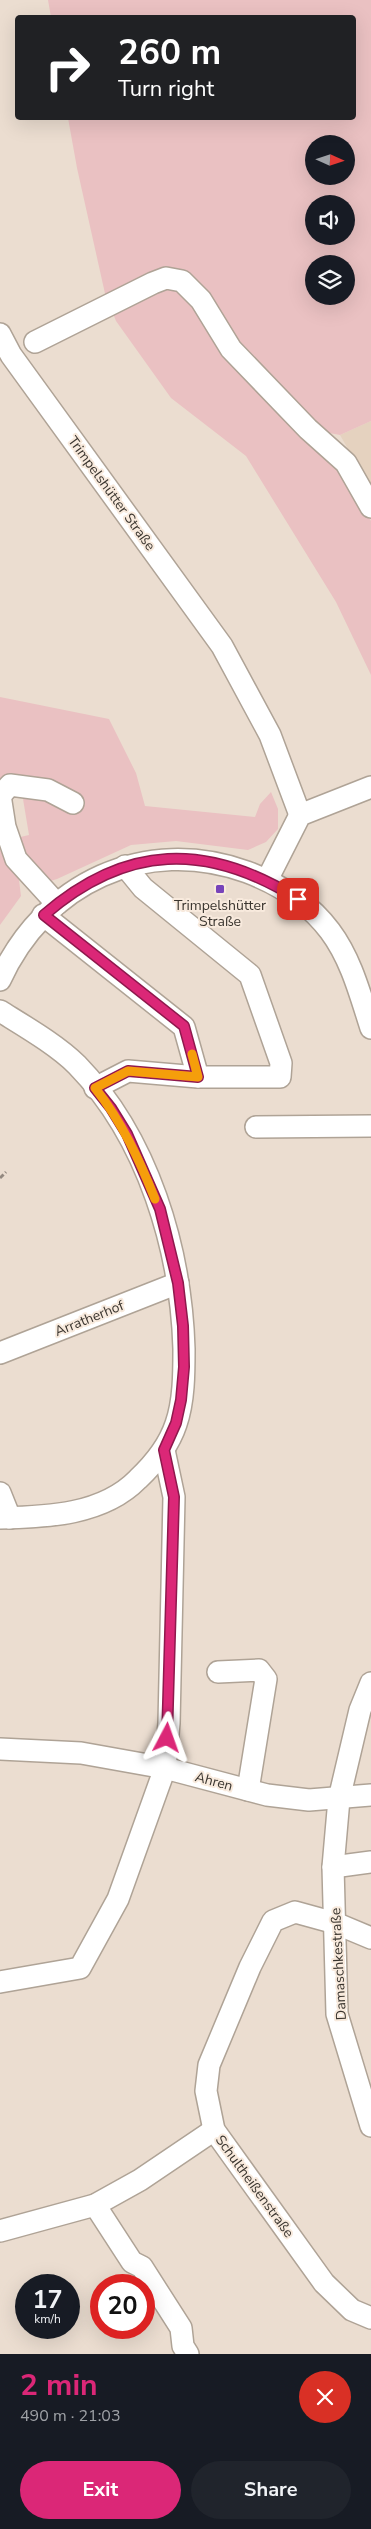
<!DOCTYPE html>
<meta charset="utf-8">
<style>
body{margin:0;font-family:"Nunito Sans",sans-serif;background:#20242c;color:#f1f3f6;height:100vh;display:flex;flex-direction:column;font-size:19px;white-space:nowrap}
*{box-sizing:border-box;margin:0}
p{font-size:16px;color:#9ea1a6}
.icon{flex:none;width:28px;height:28px;fill:none;stroke:currentColor;stroke-width:2;stroke-linecap:round;stroke-linejoin:round}
.map{position:relative;height:2354px;overflow:hidden}
.panel{display:flex;flex-direction:column;background:#171b24;flex:1}
.panel>*{flex:none}
.banner{position:absolute;left:15px;top:15px;width:341px;height:105px;border-radius:5px;box-shadow:0 5px 20px #0002;background:#202124;color:#fff;overflow:hidden}
.needle{width:32px;rotate:93deg}
.tools{position:absolute;left:305px;top:135px;display:grid;gap:10px}
.tools a{display:grid;place-items:center;width:50px;height:50px;border-radius:50%;background:#171b24;box-shadow:0 5px 20px #0002;font-size:25px}
.speed{position:absolute;left:15px;top:2274px;display:flex;gap:10px;font-size:25px;font-weight:700;text-align:center}
.speed>*{display:grid;place-content:center;width:65px;height:65px;border-radius:50%;background:#171b24;box-shadow:0 5px 20px #0002;line-height:1}
.speed small{font-size:12px;font-weight:400}
.speed .limit{border:8px solid #d22;background:#fff;color:#111}
.pin{position:absolute;display:grid;place-items:center;width:42px;height:42px;color:#fff;margin:-21px;border-radius:10px;box-shadow:0 2px 8px #0006}
.me{position:absolute;width:55px;margin:-28px;rotate:4deg;stroke-linejoin:round;filter:drop-shadow(0 0 4px #0008)}
.turn{display:flex;align-items:center;gap:18px;height:105px;padding:0 20px;font-size:22px}
.turn .icon{width:65px;height:65px;stroke-width:2.5}
.turn b{display:block;font-size:35px;line-height:42px}
.round{display:grid;place-items:center;flex:none;width:52px;height:52px;border-radius:26px;background:#20242c}
.head{display:flex;align-items:center;justify-content:space-between;height:85px;padding:0 20px}
h1{font-size:30px;font-weight:700;line-height:38px;color:#db2777}
.primary-button{display:flex;gap:10px;margin-top:auto;padding:10px 20px}
.primary-button a{flex:1;height:58px;border-radius:30px;background:#db2777;color:#fff;font-size:20px;font-weight:700;line-height:58px;text-align:center}
.primary-button a+a{background:#20242c;color:#f1f3f6}
.map>svg:first-child{display:block}
</style>
<div class="map">
<svg width="371" height="2354" viewBox="0 0 371 2354">
<rect width="100%" height="100%" fill="#ebddd0"/>
<path fill="#e5d2bf" d="M 371,421 L 371,489 L 340,435 Z"/>
<g fill="#eac1c2" fill-rule="evenodd">
<path d="M 48,0 L 371,0 L 371,421 L 340,435 L 324,432 L 241,351 L 191,279 L 106,298 L 77,168 L 68,118 L 354,118 L 354,18 L 51,17 ZM 314,144 L 346,144 L 346,176 L 314,176 ZM 314,204 L 346,204 L 346,236 L 314,236 ZM 314,264 L 346,264 L 346,296 L 314,296 Z"/>
<path d="M 177,283 L 344,474 L 371,521 L 371,675 L 336,602 L 246,456 L 171,398 L 116,321 L 112,311 Z"/>
<path d="M 0,697 L 109,719 L 136,773 L 145,806 L 255,817 L 260,804 L 271,792 L 278,809 L 278,829 L 266,842 L 248,850 L 176,841 L 131,845 L 57,879 L 44,883 L 16,838 L 29,835 L 23,799 L 25,791 L 50,797 L 78,812 L 83,806 L 54,785 L 0,778 Z"/>
<path d="M 3,850 L 19,880 L 21,896 L 0,925 L 0,851 Z"/>
</g>
<g fill="none" stroke-linecap="round" stroke-linejoin="round">
<g stroke="#afa396" stroke-width="24">
<g id="minor">
<path d="M 0,334 L 11,355 L 222,646 L 270,735 L 300,815"/>
<path d="M 35,342 L 153,283 L 166,278 L 182,281 L 201,300 L 231,349 L 308,429 L 346,463 L 371,507"/>
<path d="M 0,795 L 5,827 L 16,859 L 57,904"/>
<path d="M 0,796 L 10,785 L 48,790 L 73,803"/>
<path d="M 267,880 L 300,815 L 371,787"/>
<path d="M 43,915 L 184,1027 L 198,1077 L 280,1077 L 281,1063 L 250,975 L 143,888 L 125,866"/>
<path d="M 0,980 C 44,883 145,835 247,872 C 279,884 309,903 330,931 C 351,959 360,994 371,1028"/>
<path d="M 0,1011 C 24,1026 57,1045 77,1065 C 148,1138 181,1249 184,1349 C 184,1373 184,1401 176,1424 C 169,1445 155,1463 138,1479 C 103,1515 47,1517 0,1518"/>
<path d="M 95,1088 L 128,1071 L 198,1077"/>
<path d="M 256,1127 L 371,1126"/>
<path d="M 0,1353 L 178,1283"/>
<path d="M 0,1493 L 10,1518"/>
<path d="M 218,1672 L 259,1670 L 266,1679 L 248,1790"/>
<path d="M 371,1683 L 360,1710 L 339,1799 L 333,1867 L 337,2014 L 371,2126"/>
<path d="M 0,1749 L 81,1753 L 165,1768 L 267,1795 L 309,1800 L 371,1795"/>
<path d="M 333,1867 L 371,1862"/>
<path d="M 371,1938 L 335,1923 L 295,1912 L 273,1921 L 250,1967 L 209,2065 L 206,2091 L 214,2130 L 324,2283 L 352,2310 L 371,2318"/>
<path d="M 0,1982 L 80,1968 L 118,1899 L 165,1768 L 169,1723 L 174,1497 L 164,1450"/>
<path d="M 95,2205 L 132,2262 L 142,2267 L 181,2328 L 183,2346 L 188,2354"/>
<path d="M 0,2231 L 95,2205 L 140,2180 L 214,2130"/>
</g>
</g>
<path stroke="#938980" stroke-width="3" stroke-dasharray="5 2.5" stroke-linecap="butt" d="M 0,1178 L 6,1172"/>
<use href="#minor" stroke="#fff" stroke-width="21"/>
</g>
<g fill="none" stroke-linecap="round" stroke-linejoin="round">
<g stroke="#8e194d" stroke-width="12">
<path id="route" d="M 167,1738 L 174,1497 L 164,1450 L 176,1423 L 181,1400 L 184,1367 L 183,1326 L 178,1283 L 160,1209 L 127,1134 L 111,1108 L 95,1088 L 128,1071 L 198,1077 L 184,1026 L 44,915 C 126,844 207,842 298,899"/>
</g>
<use href="#route" stroke="#db2777" stroke-width="9"/>
<path stroke="#f59e0b" stroke-width="9" d="M 155,1199 C 139,1159 122,1122 95,1088 L 128,1071 L 198,1077 L 192,1054"/>
</g>
<rect fill="#7743ba" stroke="#f8eadd" stroke-width="2" x="215" y="884" width="10" height="10" rx="2.5"/>
<g text-anchor="middle" stroke-width="4" stroke-linejoin="round" paint-order="stroke">
<g font-size="14" fill="#3a352f" stroke="#f8eadd">
<text transform="translate(112 493) rotate(54)" y="5">Trimpelshütter Straße</text>
<text transform="translate(89 1318) rotate(-22)" y="5">Arratherhof</text>
<text transform="translate(214 1781) rotate(15)" y="5">Ahren</text>
<text transform="translate(338 1964) rotate(-93)" y="5">Damaschkestraße</text>
<text transform="translate(255 2186) rotate(54)" y="5">Schultheißenstraße</text>
</g>
<g font-size="14" fill="#3a352f" stroke="#f8eadd">
<text x="220" y="910">Trimpelshütter<tspan x="220" dy="16">Straße</tspan></text>
</g>
</g>
</svg>
<div class="tools">
<a><svg class="needle" viewBox="-14 -14 28 28"><path d="M0-13l5 13h-10z" fill="#e53935"/><path d="M0 13l5-13h-10z" fill="#9ea1a6"/></svg></a>
<a><svg class="icon" aria-label="sound" viewBox="0 0 24 24"><path d="M4 9h4l5-4v14l-5-4H4zM17 9q2 3 0 6"/></svg></a>
<a><svg class="icon" aria-label="layers" viewBox="0 0 24 24"><path d="M12 4l9 5-9 5-9-5zM3 14l9 5 9-5"/></svg></a>
</div>
<div class="speed"><div>17<small>km/h</small></div><div class="limit">20</div></div>
<div class="pin" style="left:298px;top:899px;background:#d93025"><svg class="icon" aria-label="arrive" viewBox="0 0 24 24"><path d="M6 21V4h12l-3 4 3 4H6"/></svg></div>
<svg class="me" style="left:167px;top:1738px" viewBox="-20 -20 40 40"><path d="M0-17L14 15 0 8-14 15z" fill="#db2777" stroke="#fff" stroke-width="4"/></svg>
<div class="banner">
<div class="turn"><svg class="icon" aria-label="right" viewBox="0 0 24 24"><path d="M7 20v-9h11M14 6l5 5-5 5"/></svg><div><b>260 m</b>Turn right</div></div>
</div>
</div>
<section class="panel">
<div class="head"><div><h1>2 min</h1><p>490 m · 21:03</p></div><a class="round" style="background:#d93025;color:#fff"><svg class="icon" aria-label="close" viewBox="0 0 24 24"><path d="M6 6l12 12M18 6L6 18"/></svg></a></div>
<div class="primary-button"><a>Exit</a><a>Share</a></div>
</section>
